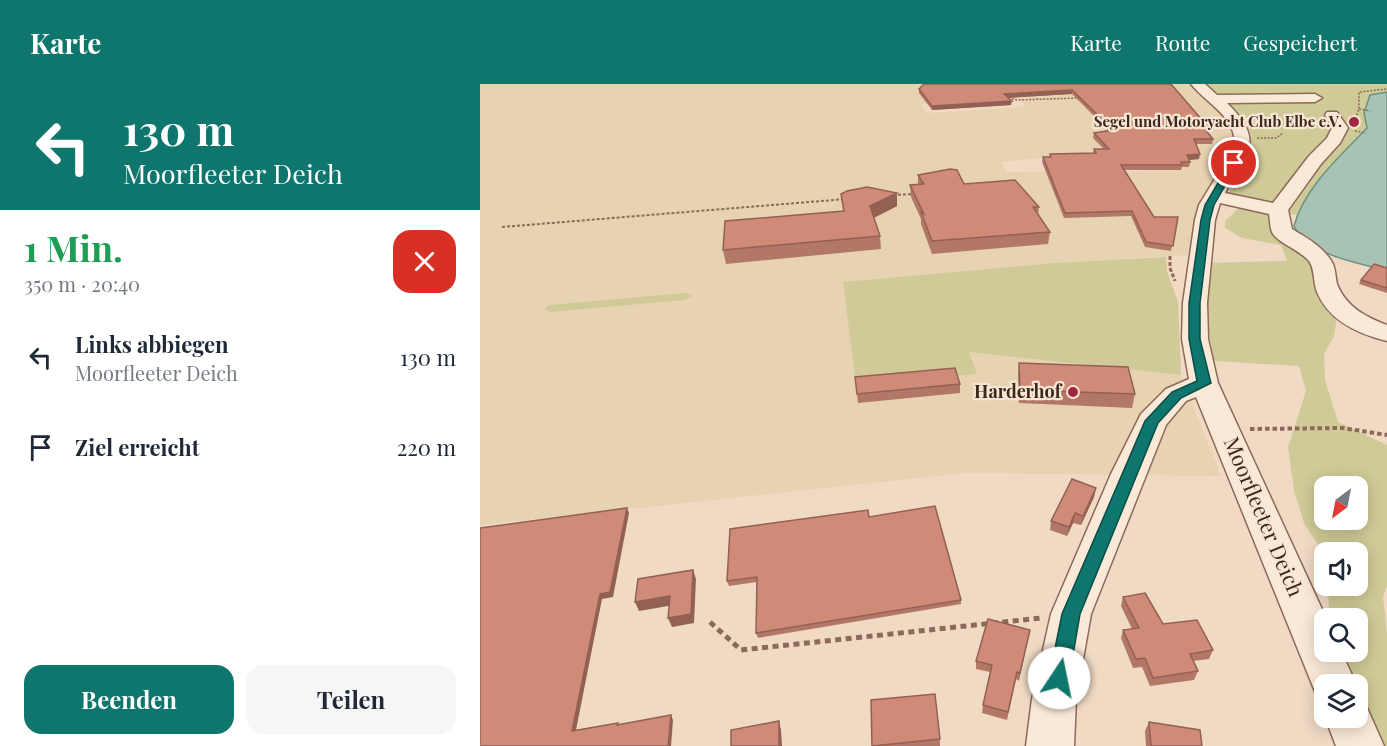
<!DOCTYPE html>
<html lang="de">
<meta charset="utf-8">
<style>
body{margin:0;font-family:"Playfair Display",serif;background:#f6f6f7;color:#1f2937;height:100vh;display:flex;flex-direction:column;font-size:22px;white-space:nowrap}
*{box-sizing:border-box;margin:0}
p{font-size:20px;color:#747a83}
.icon{flex:none;width:33px;height:33px;fill:none;stroke:currentColor;stroke-width:2;stroke-linecap:round;stroke-linejoin:round}
.map{position:relative;flex:1;overflow:hidden}
.side{display:flex;flex-direction:column;background:#fff;width:480px}
.side>*{flex:none}
.guide{background:#0f766e;color:#fff;overflow:hidden}
.needle{width:39px;rotate:212deg}
.tools{position:absolute;left:834px;top:392px;display:grid;gap:12px}
.tools a{display:grid;place-items:center;width:54px;height:54px;border-radius:12px;background:#fff;box-shadow:0 3px 15px #0003;font-size:30px}
.pin{position:absolute;display:grid;place-items:center;width:51px;height:51px;color:#fff;margin:-26px;border:3px solid #fff;border-radius:50%;box-shadow:0 2px 6px #0007}
.me{position:absolute;width:66px;margin:-33px;rotate:11deg;stroke-linejoin:round;filter:drop-shadow(0 0 4px #0008)}
.turn{display:flex;align-items:center;gap:21px;height:126px;padding:0 24px;font-size:27px}
.turn .icon{width:78px;height:78px;stroke-width:2.5}
.turn b{display:block;font-size:42px;line-height:51px}
.round{display:grid;place-items:center;flex:none;width:63px;height:63px;border-radius:18px;background:#f6f6f7}
.headline{display:flex;align-items:center;justify-content:space-between;height:102px;padding:0 24px}
h1{font-size:36px;font-weight:700;line-height:45px;color:#1e9e55}
.button{display:flex;gap:12px;margin-top:auto;padding:12px 24px}
.button a{flex:1;height:69px;border-radius:18px;background:#0f766e;color:#fff;font-size:24px;font-weight:700;line-height:69px;text-align:center}
.button a+a{background:#f6f6f7;color:#1f2937}
ul{padding:0;list-style:none}
li{display:flex;align-items:center;gap:18px;height:90px;padding:0 24px}
li div{flex:1}
li b{display:block;font-size:22px}
li em{font-style:normal}
header{display:flex;align-items:center;gap:36px;box-sizing:border-box;height:84px;padding:0 30px;background:#0f766e;color:#fff}
header strong{font-size:28px}
nav{display:flex;gap:33px;margin-inline-start:auto;font-size:21px}
main{display:flex;flex:1;min-height:0}
.map>svg:first-child{display:block}
</style>
<header>
<strong>Karte</strong>
<nav><a>Karte</a><a>Route</a><a>Gespeichert</a></nav>
</header>
<main>
<section class="side">
<div class="guide">
<div class="turn"><svg class="icon" aria-label="left" viewBox="0 0 24 24"><path d="M17 20v-9H6M10 6l-5 5 5 5"/></svg><div><b>130 m</b>Moorfleeter Deich</div></div>
</div>
<div class="headline"><div><h1>1 Min.</h1><p>350 m · 20:40</p></div><a class="round" style="background:#d93025;color:#fff"><svg class="icon" aria-label="close" viewBox="0 0 24 24"><path d="M6 6l12 12M18 6L6 18"/></svg></a></div>
<ul>
<li><svg class="icon" aria-label="left" viewBox="0 0 24 24"><path d="M17 20v-9H6M10 6l-5 5 5 5"/></svg><div><b>Links abbiegen</b><p>Moorfleeter Deich</p></div><em>130 m</em></li>
<li><svg class="icon" aria-label="arrive" viewBox="0 0 24 24"><path d="M6 21V4h12l-3 4 3 4H6"/></svg><div><b>Ziel erreicht</b></div><em>220 m</em></li>
</ul>
<div class="button"><a>Beenden</a><a>Teilen</a></div>
</section>
<div class="map">
<svg width="907" height="662" viewBox="0 0 907 662">
<rect width="100%" height="100%" fill="#f0dac4"/>
<path fill="#e7d2b1" fill-rule="evenodd" d="M 0,0 L 522,0 L 528,15 L 441,20 L 446,29 L 546,23 L 538,14 L 586,11 L 577,3 L 713,0 L 756,42 L 756,64 L 720,125 L 707,171 L 574,179 L 363,198 L 376,302 L 496,290 L 489,267 L 701,291 L 741,392 L 485,389 L 0,441 ZM 618,68 L 671,87 L 527,88 L 521,78 Z"/>
<g fill="#cfca97" fill-rule="evenodd">
<path d="M 724,0 L 907,0 L 907,8 L 897,9 L 884,29 L 887,44 C 862,70 832,98 817,131 L 789,127 L 833,179 L 843,220 L 857,233 L 854,252 L 844,270 L 845,296 L 858,338 L 907,361 L 907,502 L 903,513 L 907,550 L 907,662 L 898,662 L 878,616 L 878,600 L 871,600 L 856,567 L 878,567 L 878,534 L 849,534 L 848,501 L 878,501 L 878,468 L 844,470 L 824,439 L 814,406 L 808,363 L 826,307 L 819,282 L 734,277 L 724,222 L 726,179 L 807,177 L 801,161 L 762,154 L 745,144 L 745,137 L 763,120 L 745,116 C 753,100 774,68 771,52 C 768,36 736,11 724,0 ZM 844,402 L 878,402 L 878,435 L 844,435 Z"/>
<path d="M 686,173 L 687,187 L 698,218 L 701,291 L 489,268 L 497,290 L 376,302 L 363,198 L 574,179 Z"/>
<path d="M 206,209 L 212,212 L 204,216 L 70,228 L 64,225 L 70,221 Z"/>
</g>
<path fill="#a6c3b4" stroke="#6c9281" stroke-width="1.5" d="M 907,8 L 907,187 C 877,178 829,172 814,142 C 824,104 860,72 887,44 L 884,29 L 890,11 Z"/>
<g fill="none" stroke-linecap="round" stroke-linejoin="round">
<g stroke="#8c6959" stroke-width="3">
<g id="minor">
<path d="M 711,0 L 725,0 L 737,11 L 835,10 L 842,14 L 835,18 L 747,19 C 786,57 767,69 745,109 L 793,119 L 829,72 L 847,54 L 852,44 L 845,31 L 847,28 L 857,28 L 868,44 L 860,59 L 841,80 L 808,126 L 812,145 C 827,154 842,162 852,178 C 856,185 855,193 857,200 C 866,223 886,233 907,241 L 907,257 C 878,250 849,237 837,208 C 833,198 835,185 829,177 C 820,166 796,158 792,148 C 790,143 790,135 789,130 L 740,119 L 735,136 L 727,219 L 728,255 L 738,299 L 846,534 L 844,567 L 861,567 L 876,600 L 844,600 L 844,617 L 838,615 L 716,313 L 706,317 L 686,341 L 611,530 L 596,615 L 594,662 L 546,662 L 552,615 L 571,530 L 631,390 L 661,330 L 686,305 L 709,295 L 702,255 L 703,219 L 715,136 L 719,121 L 755,62 C 756,32 727,20 711,0 Z"/>
<path d="M 878,614 L 884,617 L 904,662 L 856,662 L 845,633 L 878,633 Z"/>
</g>
</g>
<g stroke="#8c6959" stroke-width="1.5" stroke-dasharray="2 1.5" stroke-linecap="butt">
<path d="M 525,13 L 537,16 L 598,14"/>
<path d="M 879,25 L 890,27"/>
<path d="M 871,32 L 876,33 L 879,25 L 879,8 L 907,5"/>
<path d="M 875,47 L 886,49"/>
<path d="M 777,54 L 796,54 L 803,49"/>
</g>
<g stroke="#8c6959" stroke-width="2" stroke-dasharray="3 2" stroke-linecap="butt">
<path d="M 413,111 L 435,110"/>
<path d="M 22,143 L 366,115"/>
</g>
<path stroke="#8c6959" stroke-width="3" stroke-dasharray="4 2" stroke-linecap="butt" d="M 690,172 L 690,184 L 695,197"/>
<path stroke="#8c6959" stroke-width="4" stroke-dasharray="4.5 3" stroke-linecap="butt" d="M 770,345 L 863,344 L 907,351"/>
<path stroke="#8c6959" stroke-width="5" stroke-dasharray="6 4.5" stroke-linecap="butt" d="M 230,538 L 261,566 L 561,534"/>
<use href="#minor" fill="#fbe9d8" fill-rule="evenodd"/>
</g>
<g fill="#b37767">
<path d="M 691,0 L 729,44 L 728,49 L 733,55 L 732,60 L 715,60 L 719,75 L 709,76 L 710,78 L 709,83 L 702,83 L 701,86 L 644,86 L 674,133 L 698,133 L 691,167 L 665,163 L 651,132 L 584,134 L 562,78 L 563,73 L 569,73 L 570,70 L 613,69 L 614,65 L 624,65 L 613,54 L 614,49 L 629,47 L 592,10 L 528,14 L 531,21 L 452,26 L 439,9 L 439,5 Z"/>
<path d="M 438,91 L 484,100 L 559,123 L 558,131 L 570,148 L 568,160 L 452,170 L 441,140 L 441,135 L 431,113 L 430,101 L 438,101 Z"/>
<path d="M 417,109 L 417,122 L 394,134 L 400,152 L 401,165 L 246,180 L 243,166 L 363,127 L 361,110 Z"/>
<path d="M 907,184 L 907,209 L 879,200 L 881,196 Z"/>
<path d="M 539,279 L 655,310 L 652,324 L 539,319 L 538,292 Z"/>
<path d="M 375,293 L 480,300 L 480,309 L 378,319 Z"/>
<path d="M 616,404 L 614,413 L 601,441 L 593,439 L 587,452 L 570,446 L 571,437 Z"/>
<path d="M 389,433 L 481,516 L 481,520 L 278,554 L 276,549 L 277,498 L 249,502 L 247,497 Z"/>
<path d="M 643,513 L 683,540 L 733,566 L 729,575 L 713,577 L 718,587 L 714,596 L 670,602 L 662,583 L 653,584 L 641,554 L 643,546 L 652,545 L 641,522 Z"/>
<path d="M 550,546 L 539,597 L 536,595 L 527,636 L 502,629 L 503,621 L 510,588 L 496,585 L 496,577 Z"/>
<path d="M 669,638 L 722,662 L 666,662 L 665,647 Z"/>
<path d="M 460,655 L 460,662 L 392,662 Z"/>
</g>
<g fill="#926154">
<path d="M 592,6 L 592,10 L 524,14 L 524,10 Z"/>
<path d="M 532,17 L 531,21 L 452,26 L 452,22 Z"/>
<path d="M 720,70 L 719,75 L 706,76 L 707,71 Z"/>
<path d="M 417,109 L 417,122 L 391,135 L 390,122 Z"/>
<path d="M 616,404 L 614,413 L 601,441 L 603,432 Z"/>
<path d="M 147,424 L 149,429 L 133,513 L 122,515 L 95,651 L 92,647 L 120,510 Z"/>
<path d="M 595,429 L 593,439 L 587,452 L 589,443 Z"/>
<path d="M 213,486 L 216,495 L 214,539 L 192,543 L 188,534 Z"/>
<path d="M 190,512 L 194,521 L 159,527 L 155,518 Z"/>
<path d="M 191,631 L 193,636 L 191,662 L 188,662 Z"/>
<path d="M 299,637 L 301,646 L 302,662 L 299,662 Z"/>
</g>
<g fill="#d08a78" stroke="#926154" stroke-width="1.5">
<path d="M 444,0 L 691,0 L 729,44 L 724,44 L 733,55 L 714,55 L 720,70 L 707,71 L 710,78 L 701,78 L 702,81 L 641,81 L 674,133 L 698,133 L 693,162 L 666,158 L 652,127 L 585,129 L 563,73 L 571,73 L 570,70 L 616,69 L 614,65 L 629,65 L 614,49 L 633,46 L 592,6 L 524,10 L 532,17 L 452,22 L 439,5 Z"/>
<path d="M 470,85 L 477,86 L 484,100 L 535,96 L 559,123 L 553,123 L 570,148 L 452,157 L 441,128 L 444,130 L 430,101 L 444,100 L 438,91 Z"/>
<path d="M 387,103 L 417,109 L 390,122 L 400,152 L 243,166 L 245,137 L 364,127 L 361,110 L 367,107 Z"/>
<path d="M 894,180 L 907,184 L 907,204 L 881,196 Z"/>
<path d="M 539,279 L 648,283 L 655,310 L 540,306 Z"/>
<path d="M 475,284 L 480,300 L 377,310 L 375,293 Z"/>
<path d="M 592,395 L 616,404 L 603,432 L 595,429 L 589,443 L 571,437 Z"/>
<path d="M 455,422 L 481,516 L 276,549 L 277,493 L 247,497 L 250,445 L 388,426 L 389,433 Z"/>
<path d="M 147,424 L 130,508 L 120,510 L 92,647 L 138,639 L 137,641 L 191,631 L 188,662 L 0,662 L 0,444 Z"/>
<path d="M 213,486 L 211,530 L 188,534 L 190,512 L 155,518 L 158,495 Z"/>
<path d="M 665,509 L 683,540 L 717,536 L 733,566 L 710,570 L 718,587 L 673,594 L 665,574 L 656,575 L 643,546 L 659,544 L 643,513 Z"/>
<path d="M 508,535 L 550,546 L 540,589 L 537,588 L 528,628 L 503,621 L 512,581 L 496,577 Z"/>
<path d="M 455,610 L 460,655 L 392,662 L 391,616 Z"/>
<path d="M 299,637 L 299,662 L 251,662 L 251,646 Z"/>
<path d="M 669,638 L 720,646 L 722,662 L 671,662 Z"/>
</g>
<path fill="#0f766e" stroke="#0a4d48" stroke-width="1.5" d="M 751,77 L 758,79 L 734,121 L 730,136 L 720,219 L 720,255 L 731,299 L 701,314 L 678,339 L 600,530 L 589,594 L 586,600 L 579,603 L 572,600 L 569,594 L 582,530 L 665,337 L 692,308 L 717,297 L 709,255 L 709,219 L 721,136 L 725,121 Z"/>
<g fill="#9f2641" stroke="#f7e6d4" stroke-width="2">
<circle cx="874" cy="38" r="6"/>
<circle cx="593" cy="308" r="6"/>
</g>
<g text-anchor="middle" stroke-width="4.5" stroke-linejoin="round" paint-order="stroke">
<g font-size="15" font-weight="bold" fill="#3c261e" stroke="#f7e6d4" text-anchor="end">
<text x="862" y="43">Segel und Motoryacht Club Elbe e.V.</text>
</g>
<g font-size="18" font-weight="bold" fill="#3c261e" stroke="#f7e6d4" text-anchor="end">
<text x="581" y="314">Harderhof</text>
</g>
<g font-size="21" fill="#3c261e" stroke="#f7e6d4">
<text transform="translate(783 433) rotate(67)" y="7">Moorfleeter Deich</text>
</g>
</g>
</svg>
<div class="tools">
<a><svg class="needle" viewBox="-14 -14 28 28"><path d="M0-13l5 13h-10z" fill="#e53935"/><path d="M0 13l5-13h-10z" fill="#747a83"/></svg></a>
<a><svg class="icon" aria-label="sound" viewBox="0 0 24 24"><path d="M4 9h4l5-4v14l-5-4H4zM17 9q2 3 0 6"/></svg></a>
<a><svg class="icon" aria-label="search" viewBox="0 0 24 24"><circle cx="10" cy="10" r="6"/><path d="M15 15l6 6"/></svg></a>
<a><svg class="icon" aria-label="layers" viewBox="0 0 24 24"><path d="M12 4l9 5-9 5-9-5zM3 14l9 5 9-5"/></svg></a>
</div>
<div class="pin" style="left:754px;top:79px;background:#d93025"><svg class="icon" aria-label="arrive" viewBox="0 0 24 24"><path d="M6 21V4h12l-3 4 3 4H6"/></svg></div>
<svg class="me" style="left:579px;top:594px" viewBox="-20 -20 40 40"><circle r="19" fill="#fff"/><path d="M0-13L10 11 0 6-10 11z" fill="#0f766e"/></svg>
</div>
</main>
